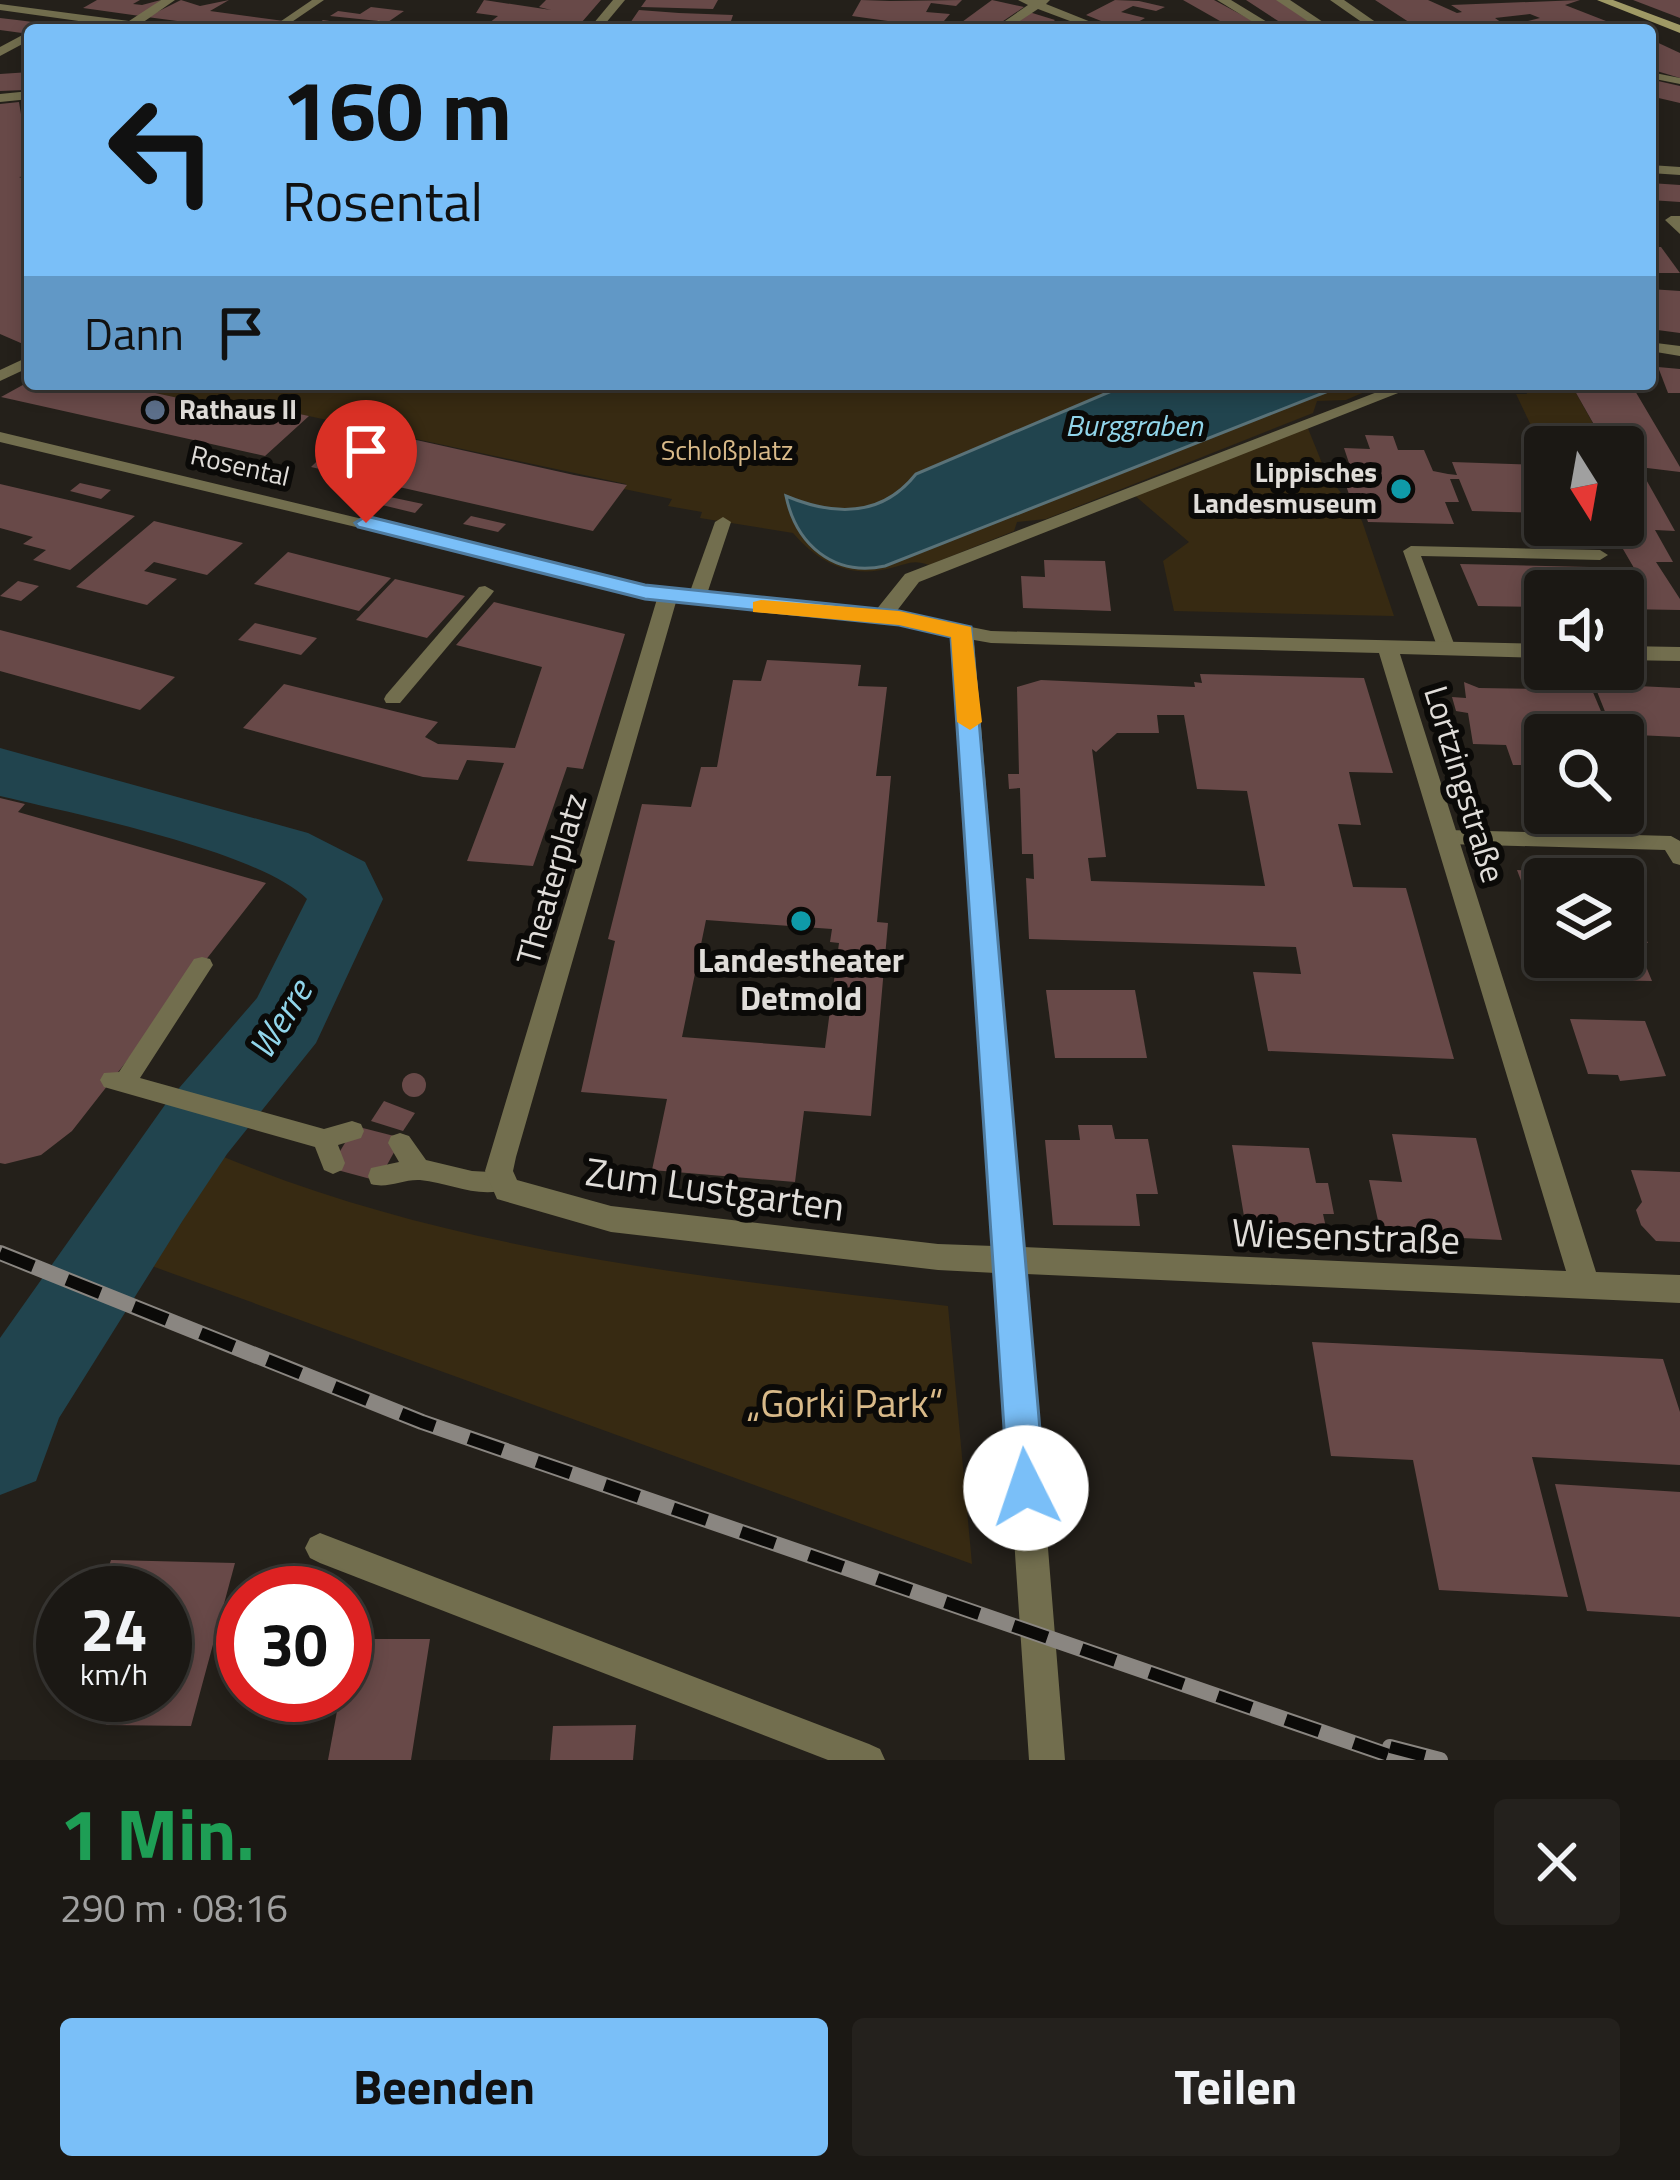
<!DOCTYPE html>
<html lang="de">
<meta charset="utf-8">
<style>
body{margin:0;font-family:"Titillium Web",sans-serif;background:#24211d;color:#f1f3f6;height:100vh;display:flex;flex-direction:column;font-size:45px;white-space:nowrap}
*{box-sizing:border-box;margin:0}
p{font-size:39px;color:#a0a0a0}
.icon{flex:none;width:66px;height:66px;fill:none;stroke:currentColor;stroke-width:2;stroke-linecap:round;stroke-linejoin:round}
.map{position:relative;height:1760px;overflow:hidden}
.drawer{display:flex;flex-direction:column;background:#1b1814;flex:1}
.drawer>*{flex:none}
.top-card{position:absolute;left:24px;top:24px;width:1632px;height:366px;border-radius:12px;box-shadow:0 6px 18px #0003,0 0 0 3px #393734;background:#7abff8;color:#111;overflow:hidden}
.needle{width:78px;rotate:169deg}
.buttons{position:absolute;left:1524px;top:426px;display:grid;gap:24px}
.buttons a{display:grid;place-items:center;width:120px;height:120px;border-radius:12px;background:#1b1814;box-shadow:0 6px 18px #0003,0 0 0 3px #393734;font-size:60px}
.speed{position:absolute;left:36px;top:1566px;display:flex;gap:24px;font-size:60px;font-weight:700;text-align:center}
.speed>*{display:grid;place-content:center;width:156px;height:156px;border-radius:50%;background:#1b1814;box-shadow:0 6px 18px #0003,0 0 0 3px #393734;line-height:1}
.speed small{font-size:30px;font-weight:400}
.speed .limit{border:18px solid #d22;background:#fff;color:#111}
.pin{position:absolute;display:grid;place-items:center;width:102px;height:102px;color:#fff;margin:-123px -51px;border-radius:50% 50% 50% 0;rotate:-45deg;box-shadow:0 0 12px #0007}
.pin .icon{rotate:45deg}
.me{position:absolute;width:132px;margin:-66px;rotate:356deg;stroke-linejoin:round;filter:drop-shadow(0 0 9px #0008)}
.turn{display:flex;align-items:center;gap:42px;height:252px;padding:0 60px;font-size:54px}
.turn .icon{width:156px;height:156px;stroke-width:2.5}
.turn b{display:block;font-size:84px;line-height:102px}
.then{display:flex;align-items:center;height:114px;padding:0 60px;background:#0003;gap:24px;font-size:45px}
.round{display:grid;place-items:center;flex:none;width:126px;height:126px;border-radius:12px;background:#24211d}
.summary{display:flex;align-items:center;justify-content:space-between;height:204px;padding:0 60px}
h1{font-size:72px;font-weight:700;line-height:90px;color:#1e9e55}
.primary-button{display:flex;gap:24px;margin-top:auto;padding:24px 60px}
.primary-button a{flex:1;height:138px;border-radius:12px;background:#7abff8;color:#111;font-size:48px;font-weight:700;line-height:138px;text-align:center}
.primary-button a+a{background:#24211d;color:#f1f3f6}
.map>svg:first-child{display:block}
</style>
<div class="map">
<svg width="1680" height="1760" viewBox="0 0 1680 1760">
<rect width="100%" height="100%" fill="#24201a"/>
<g fill="#372a12">
<path d="M 114,384 L 1128,384 L 916,474 C 881,518 835,514 787,497 C 796,547 826,563 874,568 L 1346,384 L 1383,384 L 1346,400 L 1317,401 L 1313,413 L 1046,519 L 1017,522 L 1014,531 L 929,565 C 913,559 907,564 891,568 C 850,579 819,563 793,533 L 700,518 L 702,512 L 668,506 L 672,499 L 624,489 L 626,484 L 262,406 L 252,414 Z"/>
<path d="M 1523,384 L 1571,384 L 1606,447 L 1545,447 L 1545,455 L 1516,394 L 1527,394 Z"/>
<path d="M 1307,426 L 1326,473 L 1362,521 L 1394,616 L 1174,611 L 1163,561 L 1189,542 L 1133,494 Z"/>
<path d="M 219,1155 C 450,1252 702,1277 948,1306 L 972,1564 L 149,1265 Z"/>
</g>
<path fill="#21444e" stroke="#5a7278" stroke-width="3" d="M 1128,384 L 1346,384 L 885,566 C 833,577 796,544 786,496 C 834,516 882,517 916,474 Z"/>
<g fill="none" stroke-linecap="round" stroke-linejoin="round">
<path fill="#21444e" fill-rule="evenodd" d="M 0,748 L 308,833 L 365,862 L 383,899 L 316,1043 L 227,1154 L 183,1220 L 59,1418 L 36,1481 L 0,1495 L 0,1338 L 167,1102 L 257,998 L 307,899 C 259,851 71,813 0,796 Z"/>
</g>
<g fill="#684948" fill-rule="evenodd">
<path d="M 97,0 L 140,0 L 133,4 L 142,5 L 161,0 L 140,16 L 83,8 Z"/>
<path d="M 181,0 L 200,6 L 229,0 L 210,11 L 284,21 L 266,30 L 245,30 L 147,17 Z"/>
<path d="M 484,0 L 551,10 L 539,7 L 546,0 L 601,0 L 575,30 L 484,27 L 498,16 L 476,13 Z"/>
<path d="M 718,0 L 713,9 L 641,7 L 646,0 Z"/>
<path d="M 861,0 L 890,1 L 962,0 L 956,6 L 931,3 L 926,12 L 950,14 L 938,28 L 852,16 Z"/>
<path d="M 992,0 L 1024,7 L 990,30 L 951,30 Z"/>
<path d="M 1115,0 L 1139,1 L 1165,7 L 1156,11 L 1133,6 L 1121,12 L 1145,18 L 1124,30 L 1086,15 Z"/>
<path d="M 1183,0 L 1214,0 L 1253,21 L 1227,25 Z"/>
<path d="M 1246,0 L 1278,0 L 1325,30 L 1292,30 Z"/>
<path d="M 1375,0 L 1428,0 L 1457,13 L 1462,12 L 1451,5 L 1580,0 L 1565,5 L 1629,30 L 1503,27 L 1540,18 L 1530,14 L 1495,18 L 1502,23 L 1421,30 Z"/>
<path d="M 1633,0 L 1680,0 L 1680,18 Z"/>
<path d="M 371,7 L 404,11 L 388,22 L 330,16 L 338,11 L 360,14 Z"/>
<path d="M 639,10 L 679,13 L 733,15 L 730,24 L 626,29 Z"/>
<path d="M 1029,12 L 1055,20 L 1046,28 L 1057,21 L 1079,30 L 1005,30 Z"/>
<path d="M 0,18 L 17,20 L 41,23 L 22,33 L 0,30 Z"/>
<path d="M 323,20 L 371,27 L 371,30 L 309,30 Z"/>
<path d="M 1650,39 L 1680,53 L 1680,78 L 1650,69 Z"/>
<path d="M 30,72 L 25,90 L 0,91 L 0,74 Z"/>
<path d="M 1658,81 L 1680,86 L 1680,103 L 1650,96 Z"/>
<path d="M 19,102 L 29,163 L 28,176 L 19,177 L 30,181 L 30,347 L 0,334 L 0,104 Z"/>
<path d="M 1650,183 L 1680,185 L 1680,202 L 1650,200 Z"/>
<path d="M 1650,247 L 1661,247 L 1680,273 L 1650,273 Z"/>
<path d="M 1650,289 L 1680,291 L 1680,333 L 1650,329 Z"/>
<path d="M 1658,367 L 1680,369 L 1680,393 L 1668,393 Z"/>
<path d="M 30,381 L 114,384 L 252,414 L 261,406 L 309,416 L 265,456 L 1,397 Z"/>
<path d="M 1571,384 L 1631,384 L 1680,467 L 1680,472 L 1639,467 L 1675,531 L 1655,530 L 1673,562 L 1656,562 L 1680,599 L 1680,610 L 1623,609 L 1623,591 L 1545,591 L 1545,607 L 1478,606 L 1460,564 L 1634,568 L 1609,525 L 1623,525 L 1623,447 L 1605,444 Z"/>
<path d="M 353,426 L 574,475 L 627,485 L 593,531 L 311,467 Z"/>
<path d="M 1365,435 L 1393,436 L 1398,450 L 1424,450 L 1433,471 L 1448,474 L 1457,475 L 1452,462 L 1545,465 L 1545,513 L 1472,511 L 1459,479 L 1450,479 L 1459,502 L 1445,502 L 1454,524 L 1368,522 L 1361,500 L 1351,500 L 1340,468 L 1351,469 L 1344,448 L 1370,449 Z"/>
<path d="M 80,483 L 111,490 L 101,499 L 70,491 Z"/>
<path d="M 0,484 L 77,502 L 135,516 L 70,570 L 33,560 L 46,550 L 23,544 L 33,537 L 0,528 Z"/>
<path d="M 390,497 L 423,504 L 415,513 L 382,505 Z"/>
<path d="M 471,516 L 506,524 L 498,532 L 463,524 Z"/>
<path d="M 154,521 L 243,543 L 207,575 L 154,562 L 144,571 L 177,579 L 147,605 L 76,587 Z"/>
<path d="M 288,552 L 339,565 L 391,578 L 359,611 L 254,584 Z"/>
<path d="M 1044,560 L 1105,561 L 1111,611 L 1023,608 L 1021,576 L 1045,577 Z"/>
<path d="M 395,579 L 465,596 L 427,638 L 356,620 Z"/>
<path d="M 18,581 L 39,586 L 21,601 L 0,596 Z"/>
<path d="M 494,602 L 625,634 L 583,769 L 567,767 L 533,866 L 467,861 L 504,763 L 467,760 L 458,780 L 423,777 L 243,728 L 284,684 L 438,722 L 425,737 L 438,744 L 515,748 L 542,667 L 456,645 Z"/>
<path d="M 255,623 L 317,638 L 301,655 L 238,640 Z"/>
<path d="M 0,630 L 46,642 L 175,677 L 140,710 L 0,671 Z"/>
<path d="M 767,660 L 861,665 L 858,686 L 887,687 L 876,776 L 891,776 L 877,922 L 888,923 L 871,1116 L 804,1111 L 795,1182 L 652,1170 L 667,1099 L 581,1092 L 615,941 L 608,939 L 642,804 L 691,807 L 701,767 L 717,767 L 733,680 L 761,681 ZM 706,920 L 832,929 L 830,942 L 839,943 L 825,1048 L 682,1037 Z"/>
<path d="M 1200,674 L 1364,678 L 1393,773 L 1349,772 L 1361,825 L 1338,824 L 1353,887 L 1406,888 L 1454,1059 L 1268,1051 L 1253,972 L 1301,974 L 1296,947 L 1029,939 L 1026,878 L 1034,879 L 1033,854 L 1022,854 L 1020,788 L 1009,789 L 1008,774 L 1019,774 L 1017,687 L 1041,680 L 1195,687 L 1194,682 L 1202,683 ZM 1157,715 L 1184,715 L 1197,789 L 1247,791 L 1265,886 L 1091,881 L 1088,858 L 1106,857 L 1092,749 L 1096,752 L 1117,733 L 1159,733 Z"/>
<path d="M 1464,682 L 1479,688 L 1592,690 L 1611,735 L 1545,735 L 1545,765 L 1513,765 L 1506,745 L 1473,744 L 1468,713 L 1456,711 L 1452,697 L 1466,698 Z"/>
<path d="M 1594,684 L 1680,688 L 1680,737 L 1614,734 Z"/>
<path d="M 0,798 L 25,804 L 18,812 L 266,883 L 72,1131 L 41,1155 L 5,1164 L 0,1163 Z"/>
<path d="M 1555,859 L 1572,866 L 1612,867 L 1617,879 L 1545,879 L 1541,939 L 1533,915 L 1541,915 L 1539,910 L 1532,910 L 1517,870 L 1535,871 L 1533,864 Z"/>
<path d="M 1623,894 L 1648,943 L 1636,942 L 1652,981 L 1591,980 L 1586,968 L 1553,967 L 1549,957 L 1623,957 Z"/>
<path d="M 1046,990 L 1135,990 L 1147,1058 L 1055,1058 Z"/>
<path d="M 1570,1019 L 1645,1021 L 1666,1076 L 1620,1081 L 1618,1075 L 1588,1074 Z"/>
<circle cx="414" cy="1085" r="12"/>
<path d="M 384,1101 L 415,1113 L 403,1131 L 371,1121 Z"/>
<path d="M 1078,1125 L 1112,1125 L 1115,1139 L 1148,1139 L 1158,1194 L 1136,1194 L 1140,1226 L 1053,1225 L 1045,1140 L 1080,1140 Z"/>
<path d="M 355,1126 L 402,1138 L 378,1181 L 330,1168 Z"/>
<path d="M 1392,1134 L 1476,1138 L 1502,1240 L 1381,1234 L 1369,1180 L 1402,1182 Z"/>
<path d="M 1232,1145 L 1309,1148 L 1316,1183 L 1328,1183 L 1334,1214 L 1323,1214 L 1327,1232 L 1246,1228 Z"/>
<path d="M 1631,1170 L 1680,1172 L 1680,1242 L 1656,1241 L 1641,1225 L 1636,1210 L 1642,1202 Z"/>
<path d="M 1312,1342 L 1663,1359 L 1680,1412 L 1680,1465 L 1532,1457 L 1568,1597 L 1439,1590 L 1413,1460 L 1331,1456 Z"/>
<path d="M 1555,1484 L 1680,1492 L 1680,1617 L 1587,1611 Z"/>
<path d="M 111,1560 L 235,1563 L 191,1726 L 106,1725 L 115,1695 L 165,1695 L 165,1593 L 100,1593 Z"/>
<path d="M 351,1639 L 430,1639 L 411,1760 L 328,1760 L 340,1695 L 345,1695 Z"/>
<path d="M 636,1725 L 633,1760 L 550,1760 L 553,1726 Z"/>
</g>
<g fill="none" stroke-linecap="round" stroke-linejoin="round">
<g fill="#726e4e" fill-rule="evenodd">
<path d="M 312,0 L 324,0 L 280,30 L 268,30 Z"/>
<path d="M 379,20 L 383,25 L 374,30 L 361,30 Z"/>
<path d="M 1487,24 L 1491,29 L 1458,30 Z"/>
<path d="M 1650,72 L 1680,78 L 1680,84 L 1650,78 Z"/>
<path d="M 1650,131 L 1658,137 L 1658,141 L 1650,142 Z"/>
<path d="M 1671,216 L 1680,216 L 1680,234 L 1665,220 Z"/>
<path d="M 723,517 L 731,522 L 705,600 L 696,605 L 690,604 L 687,600 L 715,522 Z"/>
<path d="M 1411,546 L 1600,550 L 1608,555 L 1600,560 L 1421,556 L 1456,649 L 1447,655 L 1438,649 L 1403,551 Z"/>
<path d="M 485,586 L 494,591 L 491,595 L 400,703 L 386,703 L 384,699 L 386,695 L 479,587 Z"/>
<path d="M 1447,830 L 1671,836 L 1680,841 L 1680,865 L 1673,863 L 1665,850 L 1447,844 L 1437,837 Z"/>
<path d="M 202,957 L 210,959 L 213,965 L 140,1078 L 324,1129 L 352,1121 L 361,1124 L 364,1131 L 361,1138 L 338,1145 L 345,1163 L 342,1170 L 333,1174 L 324,1170 L 315,1147 L 104,1087 L 100,1080 L 104,1073 L 119,1072 L 194,959 Z"/>
<path d="M 400,1133 L 409,1136 L 426,1160 L 472,1171 L 509,1173 L 512,1181 L 509,1189 C 477,1199 452,1183 420,1180 C 403,1179 388,1189 371,1184 L 368,1176 L 371,1168 L 399,1162 L 388,1143 L 391,1136 Z"/>
<path d="M 320,1533 L 869,1744 L 880,1749 L 885,1760 L 828,1760 L 320,1563 L 310,1558 L 305,1548 L 310,1538 Z"/>
</g>
<g fill="#726e4e" fill-rule="evenodd">
<path d="M 161,0 L 175,0 L 142,23 L 175,30 L 143,30 L 0,10 L 0,4 L 129,21 Z"/>
<path d="M 613,0 L 625,0 L 600,30 L 588,30 Z"/>
<path d="M 1018,0 L 1050,0 L 1046,4 L 1111,30 L 1094,30 L 1038,9 L 1006,30 L 992,30 L 1028,5 Z"/>
<path d="M 1217,0 L 1231,0 L 1280,30 L 1266,30 Z"/>
<path d="M 1276,0 L 1290,0 L 1335,30 L 1321,30 Z"/>
<path d="M 1330,0 L 1344,0 L 1387,30 L 1373,30 Z"/>
<path d="M 30,31 L 30,40 L 0,56 L 0,47 Z"/>
<path d="M 30,91 L 30,99 L 0,102 L 0,94 Z"/>
<path d="M 1650,165 L 1680,167 L 1680,175 L 1650,173 Z"/>
<path d="M 1656,343 L 1680,346 L 1680,356 L 1650,351 L 1650,345 Z"/>
<path d="M 30,356 L 30,367 L 0,381 L 0,370 Z"/>
<path d="M 1398,384 L 1421,384 L 919,582 L 896,612 L 991,631 L 1545,644 L 1545,658 L 1400,654 L 1596,1272 L 1680,1275 L 1680,1303 L 1026,1274 L 1065,1760 L 1029,1760 L 996,1273 L 938,1270 L 611,1232 L 497,1199 L 485,1171 L 657,599 L 0,442 L 0,432 L 625,582 L 728,598 L 876,610 L 905,574 ZM 676,602 L 899,624 L 953,635 L 994,1246 L 938,1244 L 611,1206 L 517,1180 L 513,1171 L 516,1157 ZM 974,640 L 991,643 L 1379,653 L 1566,1271 L 1023,1247 Z"/>
<path d="M 1623,646 L 1680,647 L 1680,661 L 1623,660 Z"/>
</g>
<path fill="#a09a66" fill-rule="evenodd" d="M 1597,0 L 1613,0 L 1680,25 L 1680,33 Z"/>
<g stroke="#8a8681" stroke-width="16">
<g id="rail">
<path d="M 0,1253 L 422,1422 L 1403,1760"/>
<path d="M 1390,1747 L 1440,1760"/>
</g>
</g>
<use href="#rail" stroke="#0b0a08" stroke-width="12" stroke-dasharray="36" stroke-linecap="butt"/>
</g>
<path fill="#7abff8" stroke="#4f7ca1" stroke-width="3" d="M 366,516 L 645,585 L 899,611 L 971,627 L 1045,1488 L 1039,1501 L 1026,1507 L 1013,1501 L 1008,1488 L 951,637 L 899,625 L 645,599 L 358,527 L 355,523 Z"/>
<path fill="#f59e0b" d="M 761,600 L 899,611 L 971,627 L 982,722 L 970,730 L 957,722 L 951,637 L 899,625 L 753,612 L 753,602 Z"/>
<circle fill="#5c6f8a" stroke="#0b0a08" stroke-width="4.5" cx="155" cy="410" r="12"/>
<g fill="#0f9aa8" stroke="#0b0a08" stroke-width="4.5">
<circle cx="1401" cy="489" r="12"/>
<circle cx="801" cy="921" r="12"/>
</g>
<g text-anchor="middle" stroke-width="12" stroke-linejoin="round" paint-order="stroke">
<g font-size="27" font-weight="bold" fill="#e0ddd9" stroke="#0b0a08" text-anchor="start">
<text x="179" y="419">Rathaus II</text>
<text x="1377" y="482" text-anchor="end">Lippisches<tspan x="1377" dy="31">Landesmuseum</tspan></text>
</g>
<g font-size="27" fill="#d9ba89" stroke="#0b0a08">
<text x="727" y="460">Schloßplatz</text>
</g>
<g font-size="27" fill="#e0ddd9" stroke="#0b0a08">
<text transform="translate(240 466) rotate(13)" y="9">Rosental</text>
</g>
<g font-size="30" font-style="italic" fill="#91d5ea" stroke="#0b0a08">
<text x="1134" y="436">Burggraben</text>
</g>
<g font-size="33" fill="#e0ddd9" stroke="#0b0a08">
<text transform="translate(1465 784) rotate(73)" y="12">Lortzingstraße</text>
<text transform="translate(551 879) rotate(-74)" y="12">Theaterplatz</text>
</g>
<g font-size="33" font-weight="bold" fill="#e0ddd9" stroke="#0b0a08">
<text x="801" y="972">Landestheater<tspan x="801" dy="38">Detmold</tspan></text>
</g>
<g font-size="36" font-style="italic" fill="#91d5ea" stroke="#0b0a08">
<text transform="translate(280 1019) rotate(-58)" y="13">Werre</text>
</g>
<g font-size="39" fill="#e0ddd9" stroke="#0b0a08">
<text transform="translate(715 1189) rotate(8)" y="14">Zum Lustgarten</text>
<text transform="translate(1346 1236) rotate(2)" y="14">Wiesenstraße</text>
</g>
<g font-size="39" fill="#d9ba89" stroke="#0b0a08">
<text x="845" y="1417">„Gorki Park“</text>
</g>
</g>
</svg>
<div class="buttons">
<a><svg class="needle" viewBox="-14 -14 28 28"><path d="M0-13l5 13h-10z" fill="#e53935"/><path d="M0 13l5-13h-10z" fill="#a0a0a0"/></svg></a>
<a><svg class="icon" aria-label="sound" viewBox="0 0 24 24"><path d="M4 9h4l5-4v14l-5-4H4zM17 9q2 3 0 6"/></svg></a>
<a><svg class="icon" aria-label="search" viewBox="0 0 24 24"><circle cx="10" cy="10" r="6"/><path d="M15 15l6 6"/></svg></a>
<a><svg class="icon" aria-label="layers" viewBox="0 0 24 24"><path d="M12 4l9 5-9 5-9-5zM3 14l9 5 9-5"/></svg></a>
</div>
<div class="speed"><div>24<small>km/h</small></div><div class="limit">30</div></div>
<div class="pin" style="left:366px;top:523px;background:#d93025"><svg class="icon" aria-label="arrive" viewBox="0 0 24 24"><path d="M6 21V4h12l-3 4 3 4H6"/></svg></div>
<svg class="me" style="left:1026px;top:1488px" viewBox="-20 -20 40 40"><circle r="19" fill="#fff"/><path d="M0-13L10 11 0 6-10 11z" fill="#7abff8"/></svg>
<div class="top-card">
<div class="turn"><svg class="icon" aria-label="left" viewBox="0 0 24 24"><path d="M17 20v-9H6M10 6l-5 5 5 5"/></svg><div><b>160 m</b>Rosental</div></div>
<div class="then">Dann<svg class="icon" aria-label="arrive" viewBox="0 0 24 24"><path d="M6 21V4h12l-3 4 3 4H6"/></svg></div>
</div>
</div>
<section class="drawer">
<div class="summary"><div><h1>1 Min.</h1><p>290 m · 08:16</p></div><a class="round"><svg class="icon" aria-label="close" viewBox="0 0 24 24"><path d="M6 6l12 12M18 6L6 18"/></svg></a></div>
<div class="primary-button"><a>Beenden</a><a>Teilen</a></div>
</section>
